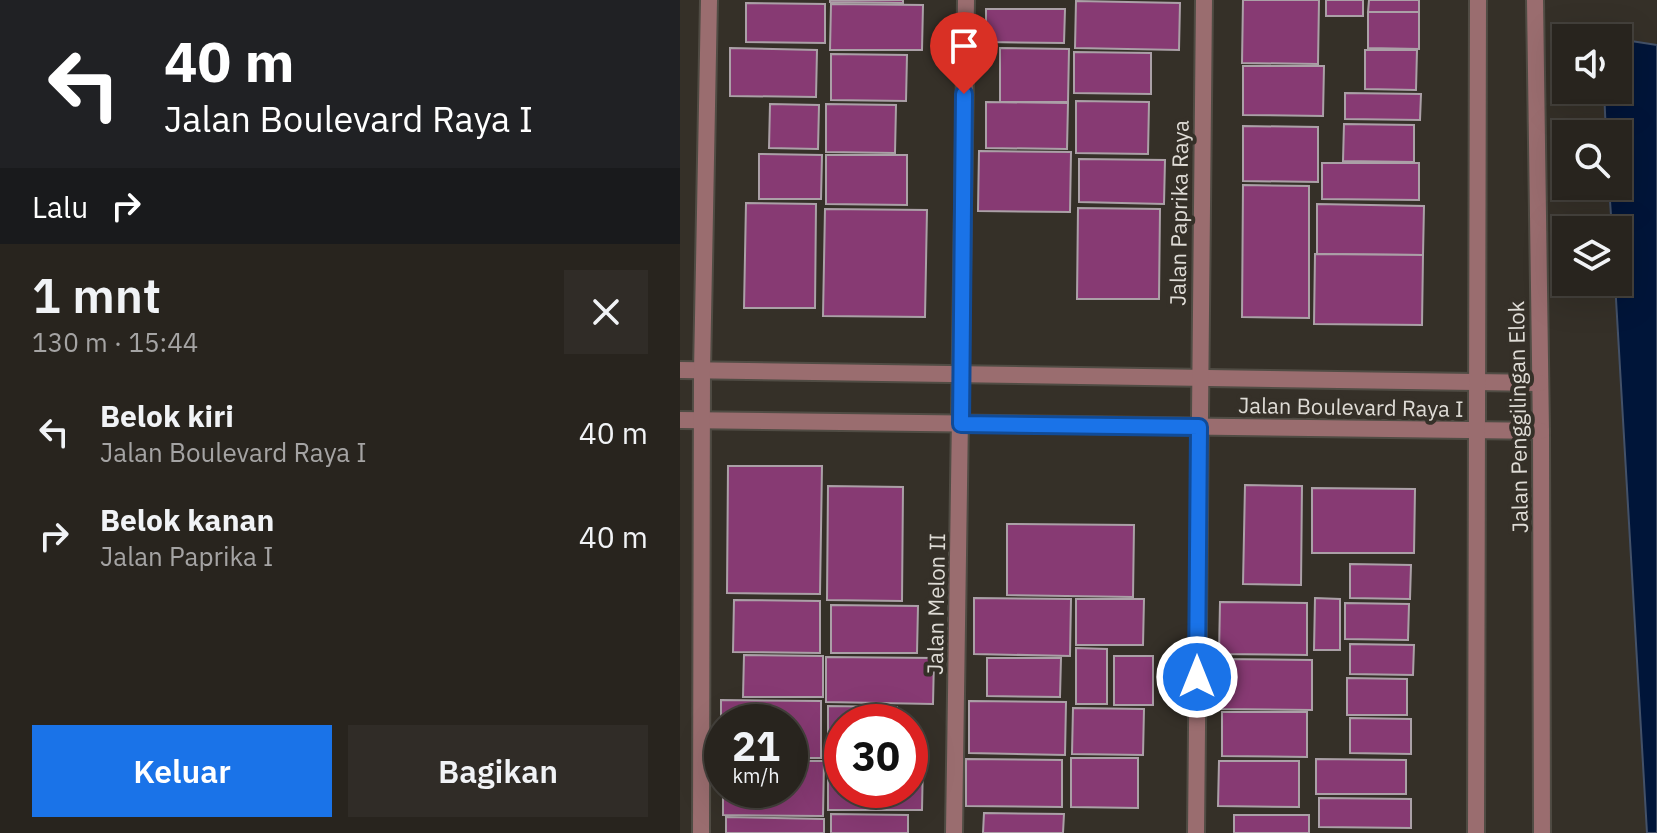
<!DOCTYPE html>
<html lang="id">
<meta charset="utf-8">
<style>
body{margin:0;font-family:"IBM Plex Sans",sans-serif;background:#302c27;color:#f1f3f6;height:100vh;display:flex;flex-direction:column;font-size:30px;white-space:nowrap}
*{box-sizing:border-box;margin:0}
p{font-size:26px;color:#a5a4a4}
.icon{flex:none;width:44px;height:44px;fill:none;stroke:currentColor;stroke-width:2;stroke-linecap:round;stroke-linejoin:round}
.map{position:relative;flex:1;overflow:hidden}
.sheet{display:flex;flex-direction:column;background:#28241e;width:680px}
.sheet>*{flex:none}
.hud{background:#202124;color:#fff;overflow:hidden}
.buttons{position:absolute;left:872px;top:24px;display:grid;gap:16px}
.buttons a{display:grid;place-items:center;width:80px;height:80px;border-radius:0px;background:#28241e;box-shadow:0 8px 32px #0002,0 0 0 2px #44413c;font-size:40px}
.speed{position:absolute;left:24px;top:704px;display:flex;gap:16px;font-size:40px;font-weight:700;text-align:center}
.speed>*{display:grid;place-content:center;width:104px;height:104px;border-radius:50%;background:#28241e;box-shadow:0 8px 32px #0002,0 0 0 2px #44413c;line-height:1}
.speed small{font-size:20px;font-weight:400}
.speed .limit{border:12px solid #d22;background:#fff;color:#111}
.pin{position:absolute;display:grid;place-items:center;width:68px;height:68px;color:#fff;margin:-82px -34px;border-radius:50% 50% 50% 0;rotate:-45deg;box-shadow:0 0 8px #0007}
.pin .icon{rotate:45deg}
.me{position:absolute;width:88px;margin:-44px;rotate:0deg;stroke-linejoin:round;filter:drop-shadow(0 0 6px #0008)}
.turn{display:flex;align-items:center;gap:28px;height:168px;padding:0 32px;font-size:36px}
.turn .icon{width:104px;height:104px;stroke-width:2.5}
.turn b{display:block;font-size:56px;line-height:68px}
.then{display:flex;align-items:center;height:76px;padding:0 32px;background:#0003;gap:16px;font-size:30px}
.round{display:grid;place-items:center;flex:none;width:84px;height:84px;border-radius:0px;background:#302c27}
.head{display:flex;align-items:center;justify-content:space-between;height:136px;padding:0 32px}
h1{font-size:48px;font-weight:600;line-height:60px}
.button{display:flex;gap:16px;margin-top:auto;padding:16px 32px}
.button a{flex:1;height:92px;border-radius:0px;background:#1a73e8;color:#fff;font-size:32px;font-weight:600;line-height:92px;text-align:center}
.button a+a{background:#302c27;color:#f1f3f6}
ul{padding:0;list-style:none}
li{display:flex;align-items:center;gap:24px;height:104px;padding:0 32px}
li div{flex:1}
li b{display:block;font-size:30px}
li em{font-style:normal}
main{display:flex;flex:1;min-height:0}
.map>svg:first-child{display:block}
</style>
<main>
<section class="sheet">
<div class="hud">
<div class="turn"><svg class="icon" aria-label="left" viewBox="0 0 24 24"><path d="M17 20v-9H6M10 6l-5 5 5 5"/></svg><div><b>40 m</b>Jalan Boulevard Raya I</div></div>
<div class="then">Lalu<svg class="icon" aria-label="right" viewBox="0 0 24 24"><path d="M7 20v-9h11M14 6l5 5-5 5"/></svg></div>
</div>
<div class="head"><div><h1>1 mnt</h1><p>130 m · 15:44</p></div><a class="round"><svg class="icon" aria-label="close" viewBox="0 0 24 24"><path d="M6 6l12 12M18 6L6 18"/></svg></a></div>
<ul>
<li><svg class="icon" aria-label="left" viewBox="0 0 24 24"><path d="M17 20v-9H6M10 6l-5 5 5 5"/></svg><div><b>Belok kiri</b><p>Jalan Boulevard Raya I</p></div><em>40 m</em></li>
<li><svg class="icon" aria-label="right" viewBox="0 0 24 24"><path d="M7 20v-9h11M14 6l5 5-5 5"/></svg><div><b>Belok kanan</b><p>Jalan Paprika I</p></div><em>40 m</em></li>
</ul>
<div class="button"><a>Keluar</a><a>Bagikan</a></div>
</section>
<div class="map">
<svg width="977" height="833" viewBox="0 0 977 833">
<rect width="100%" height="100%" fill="#353028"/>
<path fill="#001539" stroke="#435168" stroke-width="2" d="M 938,39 L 977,45 L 977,833 L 967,833 L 935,282 L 938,282 L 938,230 L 932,230 L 929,186 L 938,186 L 938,134 L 926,134 L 924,90 L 938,90 Z"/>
<g fill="#873a73" stroke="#aba0a7" stroke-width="2">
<path d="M 150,0 L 223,0 L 223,3 L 150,2 Z"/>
<path d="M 563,0 L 639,0 L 638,64 L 562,63 Z"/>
<rect x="646" y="0" width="37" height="16"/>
<path d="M 689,0 L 739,0 L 739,12 L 688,12 Z"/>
<path d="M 396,1 L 500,3 L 499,50 L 395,48 Z"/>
<path d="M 66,3 L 145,4 L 145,43 L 66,42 Z"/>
<path d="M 151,4 L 243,5 L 242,50 L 150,50 Z"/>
<path d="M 306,9 L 385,9 L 384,43 L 306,42 Z"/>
<path d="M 688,12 L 739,12 L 739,49 L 688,48 Z"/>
<path d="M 50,48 L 137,50 L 136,97 L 50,96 Z"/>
<path d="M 320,48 L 389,49 L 388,102 L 320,102 Z"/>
<path d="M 685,50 L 737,50 L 736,90 L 685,89 Z"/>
<path d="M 394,52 L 471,53 L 471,94 L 394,93 Z"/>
<path d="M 151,54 L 227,55 L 226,101 L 151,100 Z"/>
<path d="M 563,66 L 644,66 L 643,116 L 563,115 Z"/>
<path d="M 665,93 L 741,94 L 740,120 L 665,119 Z"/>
<path d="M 396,101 L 469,102 L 468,154 L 396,153 Z"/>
<path d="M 306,102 L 388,103 L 387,149 L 306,148 Z"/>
<path d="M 90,104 L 139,105 L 138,149 L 89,148 Z"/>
<path d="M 146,104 L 216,105 L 215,153 L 146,152 Z"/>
<path d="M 664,124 L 734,125 L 734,162 L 663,161 Z"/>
<path d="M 563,126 L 638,127 L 638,182 L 563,181 Z"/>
<path d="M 299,151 L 391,152 L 390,212 L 298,211 Z"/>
<path d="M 79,154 L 142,155 L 141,199 L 79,199 Z"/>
<path d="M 146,155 L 227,155 L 227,205 L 146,204 Z"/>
<path d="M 399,159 L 485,160 L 484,204 L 399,202 Z"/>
<path d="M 642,163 L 739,163 L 739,200 L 642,199 Z"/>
<path d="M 563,185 L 629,186 L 629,318 L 562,317 Z"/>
<path d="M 66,203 L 136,204 L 135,308 L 64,308 Z"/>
<path d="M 637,204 L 744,206 L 743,255 L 637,254 Z"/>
<path d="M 398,208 L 480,209 L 479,299 L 397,299 Z"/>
<path d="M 145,209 L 247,210 L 245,317 L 143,316 Z"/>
<path d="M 635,254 L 743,255 L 742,325 L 634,324 Z"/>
<path d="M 48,466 L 142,466 L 140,594 L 47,593 Z"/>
<path d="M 565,485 L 622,486 L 621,585 L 563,584 Z"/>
<path d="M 148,486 L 223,487 L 222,601 L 147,600 Z"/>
<path d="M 632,488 L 735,489 L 734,553 L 632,553 Z"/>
<path d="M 327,524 L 454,525 L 453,597 L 327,595 Z"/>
<path d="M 670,564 L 731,565 L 730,599 L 670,598 Z"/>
<path d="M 294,598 L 391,599 L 390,656 L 294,654 Z"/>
<path d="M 635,598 L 660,599 L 660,650 L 634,650 Z"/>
<path d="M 396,599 L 464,599 L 463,645 L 396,645 Z"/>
<path d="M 54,600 L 140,601 L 140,653 L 53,652 Z"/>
<path d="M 540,602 L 627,603 L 627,655 L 539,654 Z"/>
<path d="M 665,603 L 729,604 L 728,640 L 665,639 Z"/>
<path d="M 151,605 L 238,606 L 237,653 L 151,653 Z"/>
<path d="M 670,644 L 734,645 L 733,675 L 670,674 Z"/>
<path d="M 396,648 L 427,649 L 427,704 L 396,704 Z"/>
<path d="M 64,655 L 143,656 L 143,697 L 63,697 Z"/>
<rect x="434" y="656" width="39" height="49"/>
<path d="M 146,657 L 254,658 L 253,704 L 146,702 Z"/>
<path d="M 307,658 L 381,658 L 380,697 L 307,696 Z"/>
<path d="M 538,659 L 632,660 L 632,710 L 537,709 Z"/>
<path d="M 667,678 L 727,679 L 727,715 L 667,715 Z"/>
<path d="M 41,700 L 141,701 L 141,758 L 110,758 L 110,722 L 42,722 L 41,758 Z"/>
<path d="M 289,701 L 386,702 L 385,755 L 289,753 Z"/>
<path d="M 148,706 L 217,707 L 217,722 L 162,722 L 162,754 L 148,754 Z"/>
<path d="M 393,708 L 464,709 L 463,755 L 392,754 Z"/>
<path d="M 542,712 L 627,712 L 627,757 L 542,756 Z"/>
<path d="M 670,718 L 731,719 L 731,754 L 670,753 Z"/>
<path d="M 391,758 L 458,758 L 458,808 L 391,807 Z"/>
<path d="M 148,759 L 162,759 L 162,790 L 230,790 L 230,760 L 243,760 L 242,810 L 148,810 Z"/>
<path d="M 286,759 L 382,760 L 382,807 L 286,806 Z"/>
<path d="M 636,759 L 726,760 L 726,794 L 636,794 Z"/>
<path d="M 110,761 L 144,761 L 143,816 L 43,815 L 43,790 L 110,790 Z"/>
<path d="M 539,761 L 619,761 L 619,807 L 538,806 Z"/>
<path d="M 639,798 L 731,799 L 731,828 L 639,827 Z"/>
<path d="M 304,813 L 384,814 L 383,833 L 303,833 Z"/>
<path d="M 151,814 L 228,815 L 228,833 L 151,833 Z"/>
<rect x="554" y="815" width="75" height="18"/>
<path d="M 46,817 L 144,819 L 144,833 L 46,833 Z"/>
</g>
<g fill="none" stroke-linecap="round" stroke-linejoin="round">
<g stroke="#504c44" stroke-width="20">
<g id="minor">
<path d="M 855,0 L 861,431 L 862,833"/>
<path d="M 0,370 L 860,383"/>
<path d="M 0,420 L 861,431"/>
<path d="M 21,833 L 22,371 L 29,0"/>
<path d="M 274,833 L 286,0"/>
<path d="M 516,833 L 524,0"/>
<path d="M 796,833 L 798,0"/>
</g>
</g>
<use href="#minor" stroke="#9a6d6f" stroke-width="16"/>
</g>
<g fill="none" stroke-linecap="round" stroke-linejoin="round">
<g stroke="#114b97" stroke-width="20">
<path id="route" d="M 284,94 L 281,424 L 519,427 L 517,677"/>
</g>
<use href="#route" stroke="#1a73e8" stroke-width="14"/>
</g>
<g text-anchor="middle" stroke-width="8" stroke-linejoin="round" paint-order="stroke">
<g font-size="22" fill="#dfdcd6" stroke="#353028">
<text transform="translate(499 213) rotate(-89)" y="8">Jalan Paprika Raya</text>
<text transform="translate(671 407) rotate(1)" y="8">Jalan Boulevard Raya I</text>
<text transform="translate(838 417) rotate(-91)" y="8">Jalan Penggilingan Elok</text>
<text transform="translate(256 604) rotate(-89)" y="8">Jalan Melon II</text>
</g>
</g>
</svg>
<div class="buttons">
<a><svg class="icon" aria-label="sound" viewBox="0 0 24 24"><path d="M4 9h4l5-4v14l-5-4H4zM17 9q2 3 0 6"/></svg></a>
<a><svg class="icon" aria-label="search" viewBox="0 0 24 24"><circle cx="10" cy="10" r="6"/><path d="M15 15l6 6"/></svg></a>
<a><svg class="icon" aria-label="layers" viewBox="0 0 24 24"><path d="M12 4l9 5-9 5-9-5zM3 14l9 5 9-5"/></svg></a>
</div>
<div class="speed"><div>21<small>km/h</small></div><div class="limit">30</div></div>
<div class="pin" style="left:284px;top:94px;background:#d93025"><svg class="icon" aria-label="arrive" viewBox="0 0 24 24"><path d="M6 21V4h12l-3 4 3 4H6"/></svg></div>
<svg class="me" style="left:517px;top:677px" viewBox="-20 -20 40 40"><circle r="17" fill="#1a73e8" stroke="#fff" stroke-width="3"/><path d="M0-11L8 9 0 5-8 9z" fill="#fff"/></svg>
</div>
</main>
